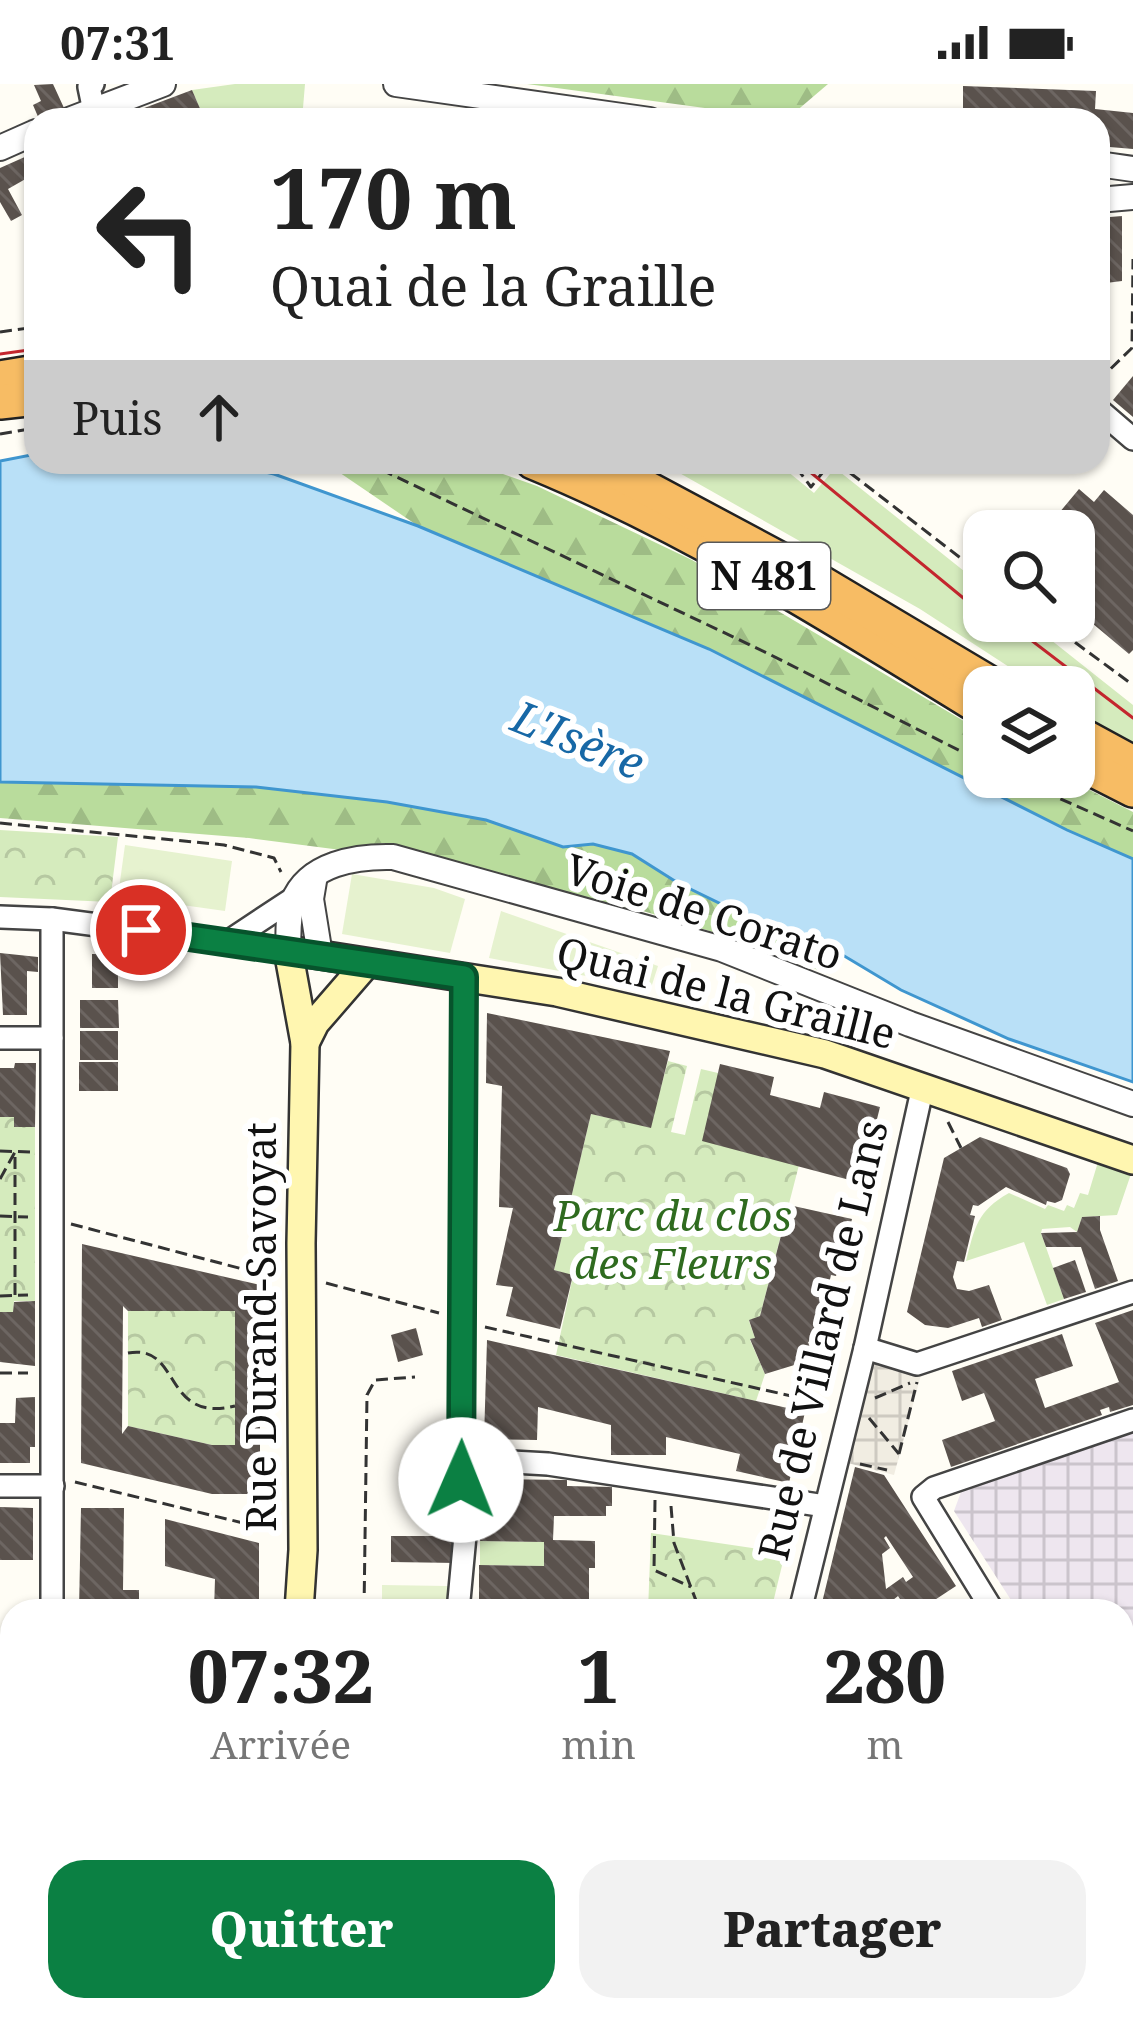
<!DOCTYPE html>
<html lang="fr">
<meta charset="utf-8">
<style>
body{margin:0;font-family:"Noto Serif",serif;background:#f2f2f2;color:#222;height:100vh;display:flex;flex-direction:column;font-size:45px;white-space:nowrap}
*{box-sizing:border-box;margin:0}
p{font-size:39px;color:#767676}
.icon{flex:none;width:66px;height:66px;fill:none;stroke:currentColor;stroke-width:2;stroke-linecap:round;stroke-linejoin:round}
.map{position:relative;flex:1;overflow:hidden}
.drawer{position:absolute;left:0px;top:1515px;width:1134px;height:423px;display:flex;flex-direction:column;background:#fff;border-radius:36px 36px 0 0;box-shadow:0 3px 9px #0004}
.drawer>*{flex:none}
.top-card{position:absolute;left:24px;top:24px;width:1086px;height:366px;border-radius:36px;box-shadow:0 3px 9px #0004;background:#fff;color:#222;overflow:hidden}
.buttons{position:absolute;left:963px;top:426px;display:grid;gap:24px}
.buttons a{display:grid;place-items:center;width:132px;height:132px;border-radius:24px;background:#fff;box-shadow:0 3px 9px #0004;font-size:60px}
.pin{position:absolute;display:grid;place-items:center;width:102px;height:102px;color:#fff;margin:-51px;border:6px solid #fff;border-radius:50%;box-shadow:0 3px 12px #0007}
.me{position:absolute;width:132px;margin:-66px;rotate:1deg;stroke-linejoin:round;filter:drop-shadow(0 0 9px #0008)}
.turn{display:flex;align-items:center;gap:42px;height:252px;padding:0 48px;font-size:54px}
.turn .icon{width:156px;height:156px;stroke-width:2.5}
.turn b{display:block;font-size:84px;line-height:102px}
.then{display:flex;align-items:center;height:114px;padding:0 48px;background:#0003;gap:24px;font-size:45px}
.eta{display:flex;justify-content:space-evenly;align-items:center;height:204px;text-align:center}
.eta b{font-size:72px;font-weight:800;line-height:84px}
.button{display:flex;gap:24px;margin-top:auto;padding:24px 48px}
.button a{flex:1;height:138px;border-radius:36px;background:#0b8043;color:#fff;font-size:48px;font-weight:800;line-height:138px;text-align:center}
.button a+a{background:#f2f2f2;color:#222}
.status{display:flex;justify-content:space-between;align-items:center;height:84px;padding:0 60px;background:#fff;direction:ltr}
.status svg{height:33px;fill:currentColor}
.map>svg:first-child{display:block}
</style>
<div class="status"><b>07:31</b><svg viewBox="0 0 49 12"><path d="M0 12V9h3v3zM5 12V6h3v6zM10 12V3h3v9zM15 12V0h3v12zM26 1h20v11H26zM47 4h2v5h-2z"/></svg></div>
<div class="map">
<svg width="1133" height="1936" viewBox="0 0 1133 1936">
<defs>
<pattern id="industrial-grid" width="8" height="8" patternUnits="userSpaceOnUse" patternTransform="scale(3)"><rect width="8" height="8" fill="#eee6ef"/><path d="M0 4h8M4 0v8" fill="none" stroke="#cbc4cc"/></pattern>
<pattern id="forest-firs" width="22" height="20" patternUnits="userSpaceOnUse" patternTransform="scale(3)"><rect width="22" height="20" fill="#b9dc9c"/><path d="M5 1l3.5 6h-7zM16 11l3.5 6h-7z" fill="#9ebc85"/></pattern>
<pattern id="park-crowns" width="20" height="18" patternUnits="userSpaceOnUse" patternTransform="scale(3)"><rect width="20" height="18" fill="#d5ebbd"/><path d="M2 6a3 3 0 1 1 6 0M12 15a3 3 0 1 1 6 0" fill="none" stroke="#b6c8a1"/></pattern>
<pattern id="plaza-grid" width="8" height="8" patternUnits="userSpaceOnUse" patternTransform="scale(3)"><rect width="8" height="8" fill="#f1ede2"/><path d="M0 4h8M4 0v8" fill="none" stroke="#cecac1"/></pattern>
<pattern id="building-back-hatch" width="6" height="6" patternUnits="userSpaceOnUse" patternTransform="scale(3)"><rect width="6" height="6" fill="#5a524d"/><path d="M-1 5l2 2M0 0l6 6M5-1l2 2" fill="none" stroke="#6d6662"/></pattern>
</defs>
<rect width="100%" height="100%" fill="#fffdf5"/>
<path fill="url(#industrial-grid)" d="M 1133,1349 L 1133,1600 L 1122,1603 L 1122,1527 L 1018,1527 L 954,1427 L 961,1408 Z"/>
<g fill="#d5ebbd">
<path d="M 235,0 L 305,0 L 302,36 L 205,36 L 192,6 Z"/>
<path d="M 660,378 L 776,378 L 814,409 L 835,384 L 984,503 L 984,537 L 1027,537 L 1133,621 L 1133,660 L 1074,628 L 1074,603 L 1040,603 L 920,525 Z"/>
<path d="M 1098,1078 L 1131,1090 L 1117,1131 L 1082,1133 L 1077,1148 L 1070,1143 L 1042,1145 L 1041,1149 L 1064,1215 L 1047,1221 L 1024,1158 L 966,1177 C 975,1143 977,1127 1009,1109 L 1045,1125 L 1048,1121 L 1064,1127 L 1067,1121 L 1074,1124 L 1080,1109 L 1088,1111 Z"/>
<path d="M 480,1457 L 544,1458 L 544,1482 L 480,1481 Z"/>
</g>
<g fill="url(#forest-firs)">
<path d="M 527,0 L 828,0 L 787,35 Z"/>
<path d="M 324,378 L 472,379 L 537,402 L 692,476 L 984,649 L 984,693 L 1064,693 L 1133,728 L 1133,775 L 1067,746 L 709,565 L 418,442 Z"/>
<path d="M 56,696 L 256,703 L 387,718 L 486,736 L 563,763 L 593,760 L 632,770 L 678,799 L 750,834 L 836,867 L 828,890 L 753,860 L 643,827 L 539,805 L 384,759 L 341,766 L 249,754 L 0,734 L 0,698 Z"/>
</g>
<g fill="url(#park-crowns)">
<path d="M 0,746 L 118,753 L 110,818 L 0,813 Z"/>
<path d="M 668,977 L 687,982 L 671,1048 L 685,1051 L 701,985 L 718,989 L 799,1081 L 760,1232 L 749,1237 L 755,1254 L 750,1256 L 765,1290 L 756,1317 L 556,1271 L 573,1192 L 554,1186 L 591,1030 L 650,1043 Z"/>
<path d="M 0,1033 L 14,1033 L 15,1043 L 35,1043 L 35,1217 L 14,1217 L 13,1228 L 0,1228 Z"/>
<path d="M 128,1227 L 235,1227 L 235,1361 L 212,1361 L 128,1342 Z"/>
<path d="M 651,1449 L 785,1469 L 771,1527 L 648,1527 Z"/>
</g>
<g fill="#e6f2cf">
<path d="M 125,761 L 232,777 L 225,827 L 118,812 Z"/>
<path d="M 352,790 L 434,804 L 465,815 L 450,869 L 342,850 Z"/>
<path d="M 501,827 L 658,882 L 651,904 L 489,874 Z"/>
<path d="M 382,1501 L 448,1502 L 449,1527 L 382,1527 Z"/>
</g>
<path fill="url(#plaza-grid)" d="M 872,1273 L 922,1287 L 894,1391 L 844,1378 Z"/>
<path fill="#b9e0f7" stroke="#3f96cf" stroke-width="3" d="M 36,370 L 36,378 L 221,378 L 274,390 L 418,442 L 709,565 L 1067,746 L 1133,775 L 1133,998 L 1009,955 L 901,906 L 836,867 L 750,834 L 678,799 L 632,770 L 593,760 L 563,763 L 486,736 L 387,718 L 256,703 L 0,698 L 0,377 Z"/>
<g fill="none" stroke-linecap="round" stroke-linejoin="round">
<path stroke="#3f96cf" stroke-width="6" d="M 510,36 L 510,35"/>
</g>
<g fill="url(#building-back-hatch)" fill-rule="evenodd">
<path d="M 53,0 L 64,24 L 39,35 L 33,21 L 41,17 L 34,1 Z"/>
<path d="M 963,2 L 1096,7 L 1095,25 L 1133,29 L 1133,65 L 1098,62 L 1095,32 L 963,29 Z"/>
<path d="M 192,6 L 205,36 L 114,36 L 131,29 Z"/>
<path d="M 36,68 L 36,89 L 8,105 L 22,131 L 11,137 L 0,118 L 0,84 Z"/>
<path d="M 1122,132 L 1122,197 L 1098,200 L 1098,134 Z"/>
<path d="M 1133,292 L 1133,333 L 1113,316 Z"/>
<path d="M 1079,405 L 1094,418 L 1104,406 L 1133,431 L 1133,566 L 1129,570 L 1074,524 L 1074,447 L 1044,447 Z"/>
<path d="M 0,869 L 38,873 L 38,888 L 27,887 L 27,931 L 3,931 Z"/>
<rect x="92" y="870" width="26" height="34"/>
<path d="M 80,916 L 118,916 L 119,944 L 80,944 Z"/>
<path d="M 487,929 L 670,967 L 651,1044 L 591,1030 L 554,1186 L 573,1191 L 560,1245 L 506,1232 L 513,1203 L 496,1201 L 513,1124 L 499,1123 L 502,1002 L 486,999 Z"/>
<rect x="80" y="947" width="38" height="29"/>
<rect x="79" y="978" width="39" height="29"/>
<path d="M 15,979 L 36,979 L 35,1043 L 14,1043 L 14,1033 L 0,1033 L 0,984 L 14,984 Z"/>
<path d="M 720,980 L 774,993 L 770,1011 L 820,1024 L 824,1008 L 880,1023 L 861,1099 L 702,1057 Z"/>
<path d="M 980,1053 L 1067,1084 L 1070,1090 L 1062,1116 L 1055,1119 L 1047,1117 L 1046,1121 L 1006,1103 L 978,1122 L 973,1121 L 970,1131 L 975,1132 L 964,1178 L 957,1177 L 953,1193 L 957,1205 L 969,1207 L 989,1201 L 1002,1236 L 982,1243 L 979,1234 L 948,1244 L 925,1241 L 907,1228 L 944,1074 Z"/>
<path d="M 789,1121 L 852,1135 L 842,1175 L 836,1192 L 831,1191 L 816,1255 L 808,1258 L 814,1275 L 765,1290 L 750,1255 L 755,1254 L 749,1236 L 760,1232 Z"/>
<path d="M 1100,1132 L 1100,1146 L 1118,1197 L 1095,1205 L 1081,1163 L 1046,1163 L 1041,1149 L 1077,1148 L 1082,1133 Z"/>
<path d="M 82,1160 L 260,1201 L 260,1410 L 212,1410 L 81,1379 ZM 123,1222 L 128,1227 L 235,1227 L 235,1361 L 212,1361 L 128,1342 L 122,1350 Z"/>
<path d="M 1075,1176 L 1086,1208 L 1064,1215 L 1053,1184 Z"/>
<path d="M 35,1217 L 35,1282 L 0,1278 L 0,1228 L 13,1228 L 14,1218 Z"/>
<path d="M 1133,1226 L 1133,1321 L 1110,1328 L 1109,1323 L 1100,1326 L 1102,1331 L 951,1383 L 942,1356 L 995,1337 L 984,1309 L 962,1317 L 952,1287 L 1062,1250 L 1073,1282 L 1035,1295 L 1045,1324 L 1119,1298 L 1095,1239 Z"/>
<path d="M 416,1244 L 423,1271 L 398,1278 L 391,1251 Z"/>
<path d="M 487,1256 L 805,1328 L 789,1399 L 736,1387 L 740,1370 L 666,1353 L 666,1371 L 611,1371 L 611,1341 L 538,1323 L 537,1356 L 484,1355 Z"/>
<path d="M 35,1313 L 35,1363 L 30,1363 L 30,1379 L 0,1379 L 0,1339 L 15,1339 L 16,1314 Z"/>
<path d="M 855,1383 L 884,1391 L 956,1502 L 918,1527 L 908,1527 L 898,1512 L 888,1520 L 889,1527 L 820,1527 ZM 886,1452 L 913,1493 L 906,1498 L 903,1493 L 886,1505 L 882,1470 L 890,1464 L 884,1454 Z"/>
<path d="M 481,1395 L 567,1396 L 567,1402 L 612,1403 L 612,1422 L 606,1422 L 606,1432 L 554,1432 L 553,1456 L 595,1457 L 595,1484 L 589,1484 L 589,1527 L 479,1527 L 479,1481 L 544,1482 L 544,1458 L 480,1457 L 480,1437 L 490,1438 L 491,1414 L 481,1414 Z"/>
<path d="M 0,1423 L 33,1424 L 33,1476 L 0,1476 Z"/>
<path d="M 81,1424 L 124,1424 L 123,1506 L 139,1506 L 139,1527 L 79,1527 Z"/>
<path d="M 165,1435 L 259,1459 L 259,1527 L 214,1527 L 215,1495 L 165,1482 Z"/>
<path d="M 391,1452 L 458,1452 L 457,1479 L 391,1478 Z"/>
<path d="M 1122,1847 L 1133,1857 L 1133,1936 L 1047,1936 L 1047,1926 L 1122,1926 Z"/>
<path d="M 195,1926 L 262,1926 L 261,1936 L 190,1936 Z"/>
</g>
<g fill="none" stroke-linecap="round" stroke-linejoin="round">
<g stroke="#444" stroke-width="15">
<g id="service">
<path d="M 0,1896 L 12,1890"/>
<path d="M 81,1926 L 85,1936"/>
<path d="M 1025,1926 L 1025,1936"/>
</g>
</g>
<g stroke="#444" stroke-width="26">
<g id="minor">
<path d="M 93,0 L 89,3 L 94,27"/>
<path d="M 1098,325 L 1133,355"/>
<path d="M 0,833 L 52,835 L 288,866"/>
<path d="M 229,857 L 294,814"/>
<path d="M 0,954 L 52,954"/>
<path d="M 865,1264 L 917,1280 L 1133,1208"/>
<path d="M 462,1375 L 548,1380 L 825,1422"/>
<path d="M 0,1402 L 53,1402"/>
<path d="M 52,1527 L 52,835"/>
<path d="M 458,1527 L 466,1441 L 460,1420 L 464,893"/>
<path d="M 800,1527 L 865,1264 L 923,1002"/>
<path d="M 993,1527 L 923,1413 L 934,1404 L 1133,1336"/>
<path d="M 0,1638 L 12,1638"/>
<path d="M 1122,1642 L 1133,1639"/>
</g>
</g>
<g stroke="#444" stroke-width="28">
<g id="tertiary">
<path d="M 396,0 L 650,36"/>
<path d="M 69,36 L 163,0"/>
<path d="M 0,64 L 36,48"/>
<path d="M 1098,80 L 1133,85"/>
<path d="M 1098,116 L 1133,113"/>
<path d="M 315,791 L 311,815 L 320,871"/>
<path d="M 288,866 C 289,850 287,833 293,818 C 308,779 357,772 393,773 L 722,865 L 910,940 L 1133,1020"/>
<path d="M 482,1936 L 543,1936"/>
</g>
</g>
<g stroke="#333" stroke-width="32">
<g id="secondary">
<path d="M 305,959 L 315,939 L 367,879"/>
<path d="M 299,1527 L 303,1466 L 301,1159 L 305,959 L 288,866 L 557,908 L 825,970 L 1133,1076"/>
<path d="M 282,1936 L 283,1926"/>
<path d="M 308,1936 L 308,1926"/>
</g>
</g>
<g stroke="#222" stroke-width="38">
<g id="trunk">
<path d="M 0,294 L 36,288"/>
<path d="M 0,318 L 36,314"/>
<path d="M 533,378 C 693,444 838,536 984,626"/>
<path d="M 598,378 L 798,485 L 996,603"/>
<path d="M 1074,647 L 1133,679"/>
<path d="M 1074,676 L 1133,706"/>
</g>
</g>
<g stroke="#333" stroke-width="3" stroke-dasharray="12 6" stroke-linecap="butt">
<path d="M 0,248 L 36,243"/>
<path d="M 1098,297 L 1132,264 L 1133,175"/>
<path d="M 0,350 L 36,344"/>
<path d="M 365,378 L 769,570 L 984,679"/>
<path d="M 836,378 L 984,492"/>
<path d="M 796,383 L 811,403 L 831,378"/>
<path d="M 1046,537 L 1133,601"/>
<path d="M 1011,693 L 1133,747"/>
<path d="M 0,739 L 224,761 L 274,774 L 281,788"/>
<path d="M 948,1038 L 961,1064"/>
<path d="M 0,1067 L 31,1068"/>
<path d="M 0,1095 L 15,1068 L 15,1212"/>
<path d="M 0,1132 L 28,1133"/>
<path d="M 71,1140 L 277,1194"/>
<path d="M 326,1199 L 439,1229"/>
<path d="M 0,1212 L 28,1211"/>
<path d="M 485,1243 L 827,1320"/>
<path d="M 128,1269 C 182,1259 162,1340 235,1322"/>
<path d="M 0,1289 L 28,1289"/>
<path d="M 875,1314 L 910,1299"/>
<path d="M 869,1334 L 899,1370"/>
<path d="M 899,1370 L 917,1298"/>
<path d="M 860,1380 L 887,1386"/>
<path d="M 75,1398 L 276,1447"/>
<path d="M 655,1416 L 654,1486 L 691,1503"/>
<path d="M 671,1422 L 674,1459 L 700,1527"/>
<path d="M 364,1527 L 367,1311 L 375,1296 L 415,1293"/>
<path d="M 0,1664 L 12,1664"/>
<path d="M 1122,1752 L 1133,1752"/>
<path d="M 1131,1752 L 1133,1738"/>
<path d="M 0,1781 L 12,1780"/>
<path d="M 1122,1795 L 1133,1796"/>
<path d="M 0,1829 L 12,1825"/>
<path d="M 0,1857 L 12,1854"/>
</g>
<use href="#service" stroke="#fff" stroke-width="10"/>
<use href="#minor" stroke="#fff" stroke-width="21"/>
<use href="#tertiary" stroke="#fff" stroke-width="24"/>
<use href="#secondary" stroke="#fff6b0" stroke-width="27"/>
<use href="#trunk" stroke="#f7bc64" stroke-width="33"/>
<g stroke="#c4262e" stroke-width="3">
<path d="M 0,270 L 36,265"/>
<path d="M 798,378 L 984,531"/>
<path d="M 1006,537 L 1133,634"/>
</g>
<g stroke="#c4262e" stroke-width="10">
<g id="rail">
<path d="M 0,1703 L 12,1703"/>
<path d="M 1122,1711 L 1133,1711"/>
</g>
</g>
<use href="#rail" stroke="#fff" stroke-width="6" stroke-dasharray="18" stroke-linecap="butt"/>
</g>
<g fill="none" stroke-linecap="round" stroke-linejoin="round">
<g stroke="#07532c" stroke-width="30">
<path id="route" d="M 141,846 L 464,893 L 461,1396"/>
</g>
<use href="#route" stroke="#0b8043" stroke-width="21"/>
</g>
<g text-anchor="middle" stroke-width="12" stroke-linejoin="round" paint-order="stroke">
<rect fill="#fff" stroke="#585858" stroke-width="3" x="698" y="459" width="132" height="66" rx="9"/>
<g font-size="39" font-weight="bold" fill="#111">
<text x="764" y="506">N 481</text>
</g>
<g font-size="42" fill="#111" stroke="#fff">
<text transform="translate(704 828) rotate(18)" y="15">Voie de Corato</text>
<text transform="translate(726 909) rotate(14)" y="15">Quai de la Graille</text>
<text transform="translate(261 1243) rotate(-90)" y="15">Rue Durand-Savoyat</text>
<text transform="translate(823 1256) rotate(-77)" y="15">Rue de Villard de Lans</text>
</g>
<g font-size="42" font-style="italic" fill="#2f6b1f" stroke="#fff">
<text x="673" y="1147">Parc du clos<tspan x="673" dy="48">des Fleurs</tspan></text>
</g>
<g font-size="45" font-style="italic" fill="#1768a6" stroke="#fff">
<text transform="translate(578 656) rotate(22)" y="16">L'Isère</text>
</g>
</g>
</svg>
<div class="buttons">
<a><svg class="icon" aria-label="search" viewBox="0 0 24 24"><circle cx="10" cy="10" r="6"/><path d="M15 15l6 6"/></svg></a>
<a><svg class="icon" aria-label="layers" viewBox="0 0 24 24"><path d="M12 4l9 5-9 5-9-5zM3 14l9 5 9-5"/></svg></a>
</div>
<div class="pin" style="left:141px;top:846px;background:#d93025"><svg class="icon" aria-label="arrive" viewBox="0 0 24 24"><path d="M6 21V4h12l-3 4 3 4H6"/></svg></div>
<svg class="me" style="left:461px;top:1396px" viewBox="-20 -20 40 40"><circle r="19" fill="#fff"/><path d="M0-13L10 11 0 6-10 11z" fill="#0b8043"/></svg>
<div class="top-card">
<div class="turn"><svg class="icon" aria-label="left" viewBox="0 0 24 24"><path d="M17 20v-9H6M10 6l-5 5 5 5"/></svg><div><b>170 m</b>Quai de la Graille</div></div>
<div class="then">Puis<svg class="icon" aria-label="ahead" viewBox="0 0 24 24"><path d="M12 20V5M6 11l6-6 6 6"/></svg></div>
</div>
<section class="drawer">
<div class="eta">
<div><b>07:32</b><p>Arrivée</p></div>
<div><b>1</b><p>min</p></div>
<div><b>280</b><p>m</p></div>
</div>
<div class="button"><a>Quitter</a><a>Partager</a></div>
</section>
</div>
